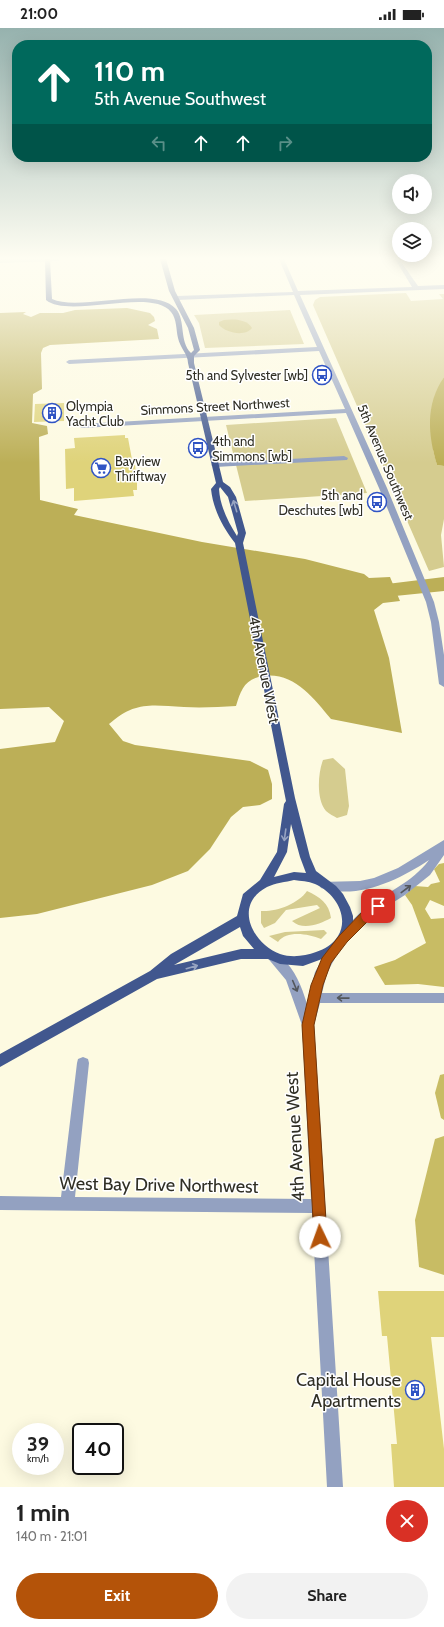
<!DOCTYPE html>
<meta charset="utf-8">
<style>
body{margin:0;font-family:Cabin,sans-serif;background:#f2f2f2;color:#222;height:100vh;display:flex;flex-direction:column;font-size:15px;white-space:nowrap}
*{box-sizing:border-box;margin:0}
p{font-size:13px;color:#767676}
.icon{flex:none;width:22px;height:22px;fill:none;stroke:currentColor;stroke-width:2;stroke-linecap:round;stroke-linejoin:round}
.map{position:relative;height:1459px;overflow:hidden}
.drawer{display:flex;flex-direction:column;background:#fff;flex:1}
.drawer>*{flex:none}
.top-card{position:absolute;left:12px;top:12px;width:420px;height:122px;border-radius:16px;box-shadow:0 4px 16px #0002;background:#00695c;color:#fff;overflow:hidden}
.tools{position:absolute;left:392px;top:146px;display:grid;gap:8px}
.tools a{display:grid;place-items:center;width:40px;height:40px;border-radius:50%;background:#fff;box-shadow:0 4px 16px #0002;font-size:20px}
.speed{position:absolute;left:12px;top:1395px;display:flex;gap:8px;font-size:20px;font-weight:700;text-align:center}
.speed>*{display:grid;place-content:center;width:52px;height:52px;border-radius:50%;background:#fff;box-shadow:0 4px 16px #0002;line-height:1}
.speed small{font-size:10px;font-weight:400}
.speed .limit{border:2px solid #111;border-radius:6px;background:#fff;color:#111}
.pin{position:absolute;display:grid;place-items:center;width:34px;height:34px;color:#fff;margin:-17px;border-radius:8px;box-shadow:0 2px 6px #0006}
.me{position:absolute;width:44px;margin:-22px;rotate:357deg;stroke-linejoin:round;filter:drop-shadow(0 0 3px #0008)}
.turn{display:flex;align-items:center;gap:14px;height:84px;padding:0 16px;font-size:18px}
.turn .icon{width:52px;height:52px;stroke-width:2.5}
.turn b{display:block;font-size:28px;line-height:34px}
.lanes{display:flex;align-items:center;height:38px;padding:0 16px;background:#0003;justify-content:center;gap:20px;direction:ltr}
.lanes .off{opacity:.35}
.round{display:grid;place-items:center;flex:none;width:42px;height:42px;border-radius:21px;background:#f2f2f2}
.head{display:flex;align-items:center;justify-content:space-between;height:68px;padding:0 16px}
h1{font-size:24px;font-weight:800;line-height:30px}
.action{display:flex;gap:8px;margin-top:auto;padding:8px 16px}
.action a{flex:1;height:46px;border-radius:24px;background:#b45309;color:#fff;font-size:16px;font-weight:800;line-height:46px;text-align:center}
.action a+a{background:#f2f2f2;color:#222}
.status{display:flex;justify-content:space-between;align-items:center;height:28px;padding:0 20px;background:#fff;direction:ltr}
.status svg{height:11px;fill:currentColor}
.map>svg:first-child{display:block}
</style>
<div class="status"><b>21:00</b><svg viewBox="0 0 49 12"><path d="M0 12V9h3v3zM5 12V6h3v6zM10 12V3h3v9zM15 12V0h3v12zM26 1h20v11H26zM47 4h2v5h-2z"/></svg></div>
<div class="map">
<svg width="444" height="1459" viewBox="0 0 444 1459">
<rect width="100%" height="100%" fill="#fdfae1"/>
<g fill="#d5cc8f">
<path d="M 406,265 L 411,273 L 443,271 L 439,266 L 444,266 L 444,349 L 442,353 L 433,422 L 437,437 L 444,438 L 444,491 L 441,507 L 444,539 L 429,543 L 313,277 L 315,272 L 320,269 Z"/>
<path d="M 290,282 L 304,316 L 205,320 L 199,295 L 194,287 Z"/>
<path d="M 336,390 L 367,465 L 245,473 L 226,397 Z"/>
<path d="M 333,730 L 345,741 L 349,778 L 347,787 L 337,790 C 334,788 329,786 326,783 C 316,771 318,745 323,732 Z"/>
<path d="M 307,863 C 320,869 329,875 331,890 C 320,896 303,903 292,893 L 320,880 L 317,877 L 286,882 L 275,895 L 264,900 L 261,895 L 261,883 C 276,884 298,876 307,863 Z"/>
<path d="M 324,902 L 327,905 L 321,911 C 308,906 287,902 278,914 L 269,908 L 285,904 Z"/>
</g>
<g fill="#c8bc64">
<path d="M 444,835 L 444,878 L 430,872 L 425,881 L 431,891 L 444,890 L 444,959 L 418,956 L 385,957 L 374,939 L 395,932 L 426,915 L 412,877 L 405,867 L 415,858 L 428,859 L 431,856 L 440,854 L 434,841 L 439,836 Z"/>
<path d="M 444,1046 L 444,1092 L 441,1090 L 435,1065 L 440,1047 Z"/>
<path d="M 444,1108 L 444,1247 L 419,1239 L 415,1192 L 435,1111 Z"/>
</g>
<g fill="#bcaf57">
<path d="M 127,280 L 150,285 L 154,289 L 155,293 L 148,297 L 157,301 L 159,311 L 50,317 L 43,320 L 41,325 L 42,361 L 33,366 L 32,395 L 47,398 L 48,406 L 39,409 L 40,472 L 78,481 L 74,487 L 202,514 L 305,531 L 364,546 L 369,550 L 390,549 L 400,573 L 383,575 L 374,582 L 389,630 L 402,705 L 331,691 C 313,669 293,643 262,648 C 244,652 241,662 236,678 C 219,679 201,680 184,679 C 151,677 135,673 109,696 L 123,713 L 135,717 L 250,733 L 268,742 L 272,756 L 272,771 L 260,777 L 243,779 L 231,789 L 210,821 L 188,843 L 152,857 L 37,886 L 0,890 L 0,721 L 55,714 L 64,693 L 49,679 L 0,681 L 0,285 L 26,284 L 23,286 L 31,289 L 40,285 L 63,285 L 75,282 Z"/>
<path d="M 224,292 C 233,291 247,291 252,300 C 245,309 226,305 219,297 L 219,294 Z"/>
<path d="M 444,349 L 444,438 L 437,437 C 428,407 425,377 444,349 Z"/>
</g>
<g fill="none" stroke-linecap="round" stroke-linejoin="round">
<path fill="#bcaf57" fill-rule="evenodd" d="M 444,549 L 444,563 L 395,568 L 387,566 L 383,561 L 387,556 Z"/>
</g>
<g fill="#dfd37a">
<path d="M 64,375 L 64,393 L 34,394 L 35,376 Z"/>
<path d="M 125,407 L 125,410 L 128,410 L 133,437 L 135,437 L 137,455 L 137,462 L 133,462 L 134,468 L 74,473 L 74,460 L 66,461 L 65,421 L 75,420 L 74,410 Z"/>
<path d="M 378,1263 L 444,1263 L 444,1309 L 431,1309 L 444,1421 L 444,1459 L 394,1459 L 391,1416 L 397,1416 L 387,1308 L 382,1308 Z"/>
</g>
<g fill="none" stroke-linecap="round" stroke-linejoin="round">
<g fill="#93a1c1" fill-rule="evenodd">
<path d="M 0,231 L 61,231 L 58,233 L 0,235 Z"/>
<path d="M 279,231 L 284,231 L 298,263 L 412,259 L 395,231 L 399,231 L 418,258 L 444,257 L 444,261 L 300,267 L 387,460 L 434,574 L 439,594 L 444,627 L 444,659 L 439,656 L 431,594 L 426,574 L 379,460 L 346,385 L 82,400 L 79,398 L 82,396 L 345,381 L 319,323 L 69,336 L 66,334 L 69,332 L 317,319 L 294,267 L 177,272 L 174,270 L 177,268 L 293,264 Z"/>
<path d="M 344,428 L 348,430 L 347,432 L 215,439 L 211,437 L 215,435 Z"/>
<path d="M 444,812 L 444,827 L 430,847 L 405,867 L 373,887 L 347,914 L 343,916 L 339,914 L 337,911 L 339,908 C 347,899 355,888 365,881 C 386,864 412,855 429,832 C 399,852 358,872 321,860 L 319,857 L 321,854 L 360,853 L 374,850 L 398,840 Z"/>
<path d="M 334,916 L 338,918 L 340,921 L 327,945 L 322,965 L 444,965 L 444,975 L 320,975 L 314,997 L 343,1459 L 327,1459 L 312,1185 L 0,1182 L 0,1168 L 61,1169 L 77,1035 L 78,1031 L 83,1029 L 88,1031 L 89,1035 L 75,1169 L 311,1171 L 302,997 L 286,952 L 266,928 L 268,925 C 274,922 277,925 281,929 C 296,943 301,957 307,976 L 315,944 L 330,918 Z"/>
</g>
<path fill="#41578e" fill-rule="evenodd" d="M 45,231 L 50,231 L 52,271 C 80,284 154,256 176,281 C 186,293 179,313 191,325 L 194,322 L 188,300 L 169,263 L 160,231 L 166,231 L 175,263 L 194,300 L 200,322 L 194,328 L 194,335 L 223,454 L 230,459 L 236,469 L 246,505 L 243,515 L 295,770 L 310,829 L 316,843 L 336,858 L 343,866 L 350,879 L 353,888 L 353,898 L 350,908 L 342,920 L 333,927 L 303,938 L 280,936 L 268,931 L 241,931 L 157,951 L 0,1039 L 0,1026 L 150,943 L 171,926 L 237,888 L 243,866 L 260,852 L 277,824 L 284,776 L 286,773 L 235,515 C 223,500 213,481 211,461 L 216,455 L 188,335 C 188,326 180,320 178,310 C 176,302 177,291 171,284 C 152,259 69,291 46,272 ZM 220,459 L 228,469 L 238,505 L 237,508 C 228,494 220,478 219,461 ZM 291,796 L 300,829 L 306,845 L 294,844 L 274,849 L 287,824 ZM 294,852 C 301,853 308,853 315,856 C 334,864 350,888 338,908 C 332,917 325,921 316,924 C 305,928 292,930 280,926 C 252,915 233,877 267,859 C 275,855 286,854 294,852 ZM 240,899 L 243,908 L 254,921 L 241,921 L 174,937 Z"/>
</g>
<defs><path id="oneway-shaft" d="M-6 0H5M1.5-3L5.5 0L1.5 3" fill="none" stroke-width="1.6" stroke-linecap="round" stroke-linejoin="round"/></defs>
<g stroke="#96a3c1">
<use href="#oneway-shaft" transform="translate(235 478) rotate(-107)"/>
<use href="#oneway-shaft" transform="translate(285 807) rotate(98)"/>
<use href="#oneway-shaft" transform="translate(192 939) rotate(-16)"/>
</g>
<g stroke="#53575c">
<use href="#oneway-shaft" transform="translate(406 861) rotate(-37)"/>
<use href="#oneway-shaft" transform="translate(295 958) rotate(67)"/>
<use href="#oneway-shaft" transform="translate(343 970) rotate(-179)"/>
</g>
<linearGradient id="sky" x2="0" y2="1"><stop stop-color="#96b2ae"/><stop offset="0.53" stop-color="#fefdf2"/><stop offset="1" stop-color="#fefdf2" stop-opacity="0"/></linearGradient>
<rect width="444" height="435" fill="url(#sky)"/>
<path fill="#b45309" stroke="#753606" d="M 378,874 L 382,875 L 383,878 L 347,914 L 331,935 L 323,957 L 314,997 L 327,1209 L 325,1214 L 320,1216 L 316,1214 L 314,1209 L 302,997 L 311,957 L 322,930 L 339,908 L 365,881 Z"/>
<defs>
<g id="bus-ring" transform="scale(1)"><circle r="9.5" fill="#fff" stroke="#3054c4" stroke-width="1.5"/><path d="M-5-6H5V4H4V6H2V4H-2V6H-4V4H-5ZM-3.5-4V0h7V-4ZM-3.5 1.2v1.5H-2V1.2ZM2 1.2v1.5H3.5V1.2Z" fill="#3054c4"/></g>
<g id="building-ring" transform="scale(1)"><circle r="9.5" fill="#fff" stroke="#3054c4" stroke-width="1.5"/><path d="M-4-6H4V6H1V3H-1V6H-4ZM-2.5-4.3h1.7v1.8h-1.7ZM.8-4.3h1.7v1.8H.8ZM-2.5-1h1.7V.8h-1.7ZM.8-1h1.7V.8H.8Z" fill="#3054c4"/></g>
<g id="supermarket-ring" transform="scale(1)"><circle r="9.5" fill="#fff" stroke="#3054c4" stroke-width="1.5"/><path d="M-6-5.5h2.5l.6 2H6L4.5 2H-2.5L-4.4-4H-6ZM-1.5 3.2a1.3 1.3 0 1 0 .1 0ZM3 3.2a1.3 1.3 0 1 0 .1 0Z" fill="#3054c4"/></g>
</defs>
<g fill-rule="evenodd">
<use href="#bus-ring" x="322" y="347"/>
<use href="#building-ring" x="52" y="385"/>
<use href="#bus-ring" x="198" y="420"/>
<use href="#supermarket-ring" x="101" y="440"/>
<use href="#bus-ring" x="377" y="474"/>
<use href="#building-ring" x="415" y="1362"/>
</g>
<g text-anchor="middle" stroke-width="3" stroke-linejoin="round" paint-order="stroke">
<g font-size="13" fill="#302f25" stroke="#fff" text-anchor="start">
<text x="308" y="352" text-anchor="end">5th and Sylvester [wb]</text>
<text x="66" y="383">Olympia<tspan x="66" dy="15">Yacht Club</tspan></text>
<text x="212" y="418">4th and<tspan x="212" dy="15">Simmons [wb]</tspan></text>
<text x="115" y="438">Bayview<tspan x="115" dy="15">Thriftway</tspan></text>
<text x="363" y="472" text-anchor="end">5th and<tspan x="363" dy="15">Deschutes [wb]</tspan></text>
</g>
<g font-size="13" fill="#302f25" stroke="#fff">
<text transform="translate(215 378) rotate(-3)" y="5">Simmons Street Northwest</text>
<text transform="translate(386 434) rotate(67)" y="5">5th Avenue Southwest</text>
</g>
<g font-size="15" fill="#302f25" stroke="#fff">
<text transform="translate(264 642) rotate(79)" y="5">4th Avenue West</text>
</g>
<g font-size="18" fill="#302f25" stroke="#fff">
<text transform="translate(295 1109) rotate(-93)" y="6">4th Avenue West</text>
<text transform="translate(159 1157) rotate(1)" y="6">West Bay Drive Northwest</text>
</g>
<g font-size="18" fill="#302f25" stroke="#fff" text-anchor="end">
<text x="401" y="1358">Capital House<tspan x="401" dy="21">Apartments</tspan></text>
</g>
</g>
</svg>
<div class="tools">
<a><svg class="icon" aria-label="sound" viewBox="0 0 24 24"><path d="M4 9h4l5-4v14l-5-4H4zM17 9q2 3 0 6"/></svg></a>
<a><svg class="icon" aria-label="layers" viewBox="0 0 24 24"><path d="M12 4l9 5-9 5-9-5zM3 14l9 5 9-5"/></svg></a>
</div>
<div class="speed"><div>39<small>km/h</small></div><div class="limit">40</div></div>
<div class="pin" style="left:378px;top:878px;background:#d93025"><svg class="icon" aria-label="arrive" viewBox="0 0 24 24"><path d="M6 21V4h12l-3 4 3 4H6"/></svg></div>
<svg class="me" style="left:320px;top:1209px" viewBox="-20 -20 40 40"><circle r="19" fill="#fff"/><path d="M0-13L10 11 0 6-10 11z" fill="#b45309"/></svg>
<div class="top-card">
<div class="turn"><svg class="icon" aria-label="ahead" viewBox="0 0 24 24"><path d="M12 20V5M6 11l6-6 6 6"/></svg><div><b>110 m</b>5th Avenue Southwest</div></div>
<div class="lanes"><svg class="icon off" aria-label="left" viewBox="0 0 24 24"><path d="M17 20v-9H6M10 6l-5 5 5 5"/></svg><svg class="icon" aria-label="ahead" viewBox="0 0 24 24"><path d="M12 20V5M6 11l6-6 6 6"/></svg><svg class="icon" aria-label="ahead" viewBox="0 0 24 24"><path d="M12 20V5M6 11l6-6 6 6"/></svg><svg class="icon off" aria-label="right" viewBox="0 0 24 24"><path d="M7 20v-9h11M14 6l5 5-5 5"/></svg></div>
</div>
</div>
<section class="drawer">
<div class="head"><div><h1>1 min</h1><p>140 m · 21:01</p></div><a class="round" style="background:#d93025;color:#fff"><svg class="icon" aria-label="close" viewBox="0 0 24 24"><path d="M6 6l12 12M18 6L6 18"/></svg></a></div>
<div class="action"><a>Exit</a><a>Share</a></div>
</section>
